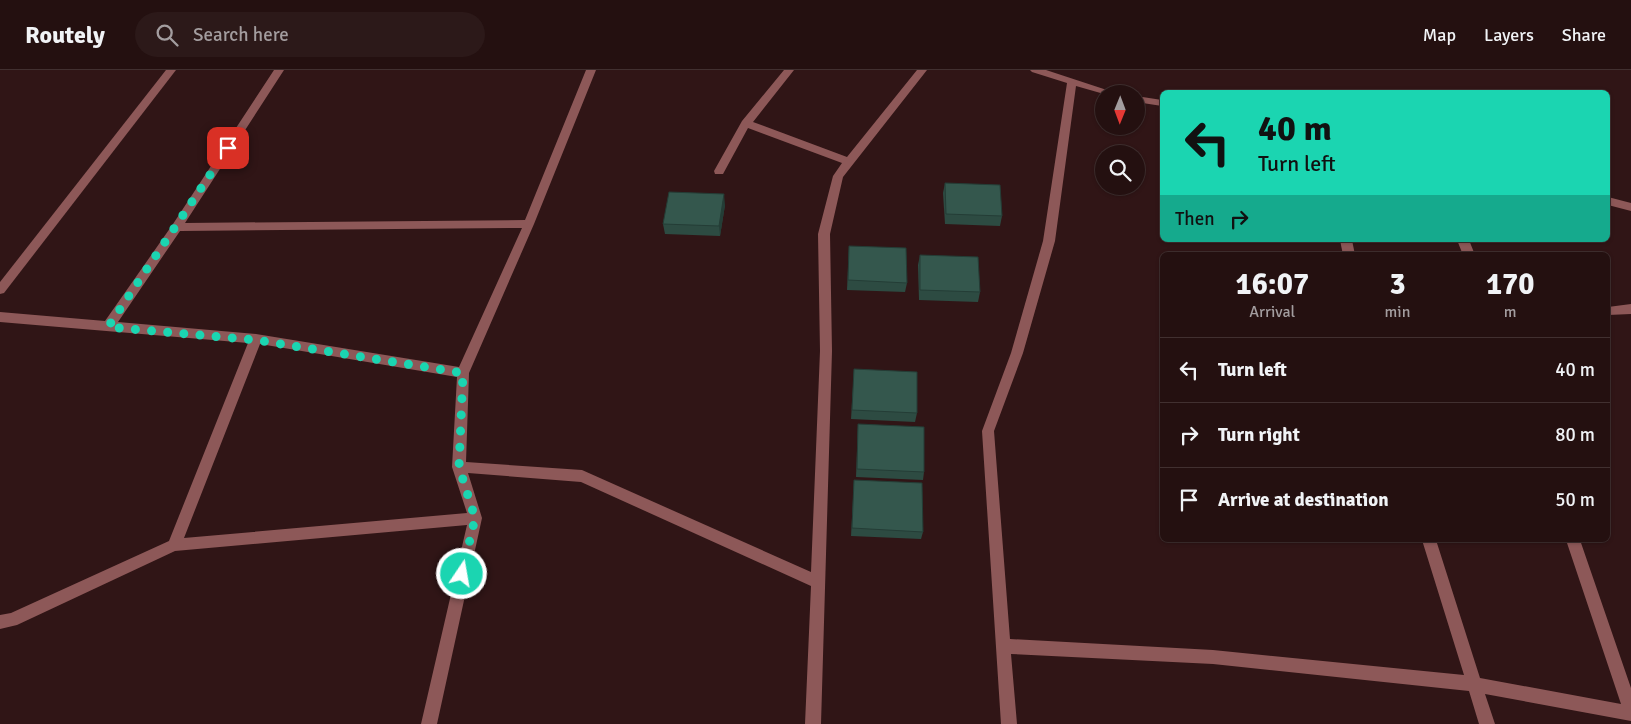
<!DOCTYPE html>
<style>
body{margin:0;font-family:Signika,sans-serif;background:#2c1919;color:#f1f3f6;height:100vh;display:flex;flex-direction:column;font-size:19px;white-space:nowrap}
*{box-sizing:border-box;margin:0}
p{font-size:16px;color:#a39d9f}
.icon{flex:none;width:28px;height:28px;fill:none;stroke:currentColor;stroke-width:2;stroke-linecap:round;stroke-linejoin:round}
.map{position:relative;flex:1;overflow:hidden}
.details{position:absolute;left:1160px;top:182px;width:450px;height:290px;display:flex;flex-direction:column;background:#241010;border-radius:8px;box-shadow:0 1px 4px #0004,0 0 0 1px #413030}
.details>*{flex:none}
.banner{position:absolute;left:1160px;top:20px;width:450px;height:152px;border-radius:8px;box-shadow:0 1px 4px #0004,0 0 0 1px #413030;background:#1bd5b1;color:#111;overflow:hidden}
.needle{width:32px;rotate:181deg}
.controls{position:absolute;left:1095px;top:15px;display:grid;gap:10px}
.controls a{display:grid;place-items:center;width:50px;height:50px;border-radius:50%;background:#241010;box-shadow:0 1px 4px #0004,0 0 0 1px #413030;font-size:25px}
.pin{position:absolute;display:grid;place-items:center;width:42px;height:42px;color:#fff;margin:-21px;border-radius:10px;box-shadow:0 2px 8px #0006}
.me{position:absolute;width:55px;margin:-28px;rotate:12deg;stroke-linejoin:round;filter:drop-shadow(0 0 4px #0008)}
.turn{display:flex;align-items:center;gap:18px;height:105px;padding:0 15px;font-size:22px}
.turn .icon{width:65px;height:65px;stroke-width:2.5}
.turn b{display:block;font-size:35px;line-height:42px}
.then{display:flex;align-items:center;height:48px;padding:0 15px;background:#0003;gap:10px;font-size:19px}
.eta{display:flex;justify-content:space-evenly;align-items:center;height:85px;text-align:center}
.eta b{font-size:30px;font-weight:700;line-height:35px}
ul{padding:0;list-style:none}
li{display:flex;align-items:center;gap:15px;height:65px;padding:0 15px;border-top:1px solid #413030}
li div{flex:1}
li b{display:block;font-size:19px}
li em{font-style:normal}
header{display:flex;align-items:center;gap:30px;box-sizing:border-box;height:70px;padding:0 25px;background:#241010;border-bottom:1px solid #413030}
header strong{font-size:24px}
nav{display:flex;gap:28px;margin-inline-start:auto;font-size:18px}
.search{width:350px;height:45px;background:#2c1919;display:flex;align-items:center;gap:12px;box-sizing:border-box;padding:0 18px;border-radius:28px;color:#a39d9f;font-size:19px}
.map>svg:first-child{display:block}
</style>
<header>
<strong>Routely</strong>
<div class="search"><svg class="icon" aria-label="search" viewBox="0 0 24 24"><circle cx="10" cy="10" r="6"/><path d="M15 15l6 6"/></svg>Search here</div>
<nav><a>Map</a><a>Layers</a><a>Share</a></nav>
</header>
<div class="map">
<svg width="1631" height="654" viewBox="0 0 1631 654">
<rect width="100%" height="100%" fill="#301516"/>
<g fill="none" stroke-linecap="round" stroke-linejoin="round">
<g fill="#8d5858" fill-rule="evenodd">
<path d="M 166,0 L 176,0 L 4,223 L 0,224 L 0,212 Z"/>
<path d="M 274,0 L 284,0 L 185,153 L 525,150 L 586,0 L 596,0 L 534,154 L 469,303 L 466,392 L 582,400 L 811,502 L 820,281 L 818,164 L 833,106 L 842,93 L 748,58 L 723,104 L 715,104 L 714,101 L 742,51 L 784,0 L 794,0 L 753,52 L 847,87 L 917,0 L 927,0 L 843,107 L 830,164 L 832,281 L 821,654 L 805,654 L 811,516 L 581,412 L 468,403 L 482,448 L 437,654 L 421,654 L 467,455 L 175,481 L 17,555 L 0,559 L 0,545 L 11,543 L 169,471 L 248,273 L 0,252 L 0,242 L 105,251 L 173,154 ZM 522,158 L 459,297 L 256,264 L 118,252 L 180,161 ZM 260,274 L 457,307 L 452,397 L 467,443 L 184,468 Z"/>
<path d="M 1030,0 L 1046,0 L 1119,24 L 1104,24 L 1076,16 L 1055,171 L 1023,283 L 994,361 L 1010,569 L 1213,580 L 1464,605 L 1422,470 L 1436,470 L 1480,608 L 1621,634 L 1566,470 L 1580,470 L 1631,618 L 1631,651 L 1485,624 L 1495,654 L 1479,654 L 1469,621 L 1213,594 L 1011,584 L 1017,654 L 1001,654 L 982,361 L 1011,283 L 1043,171 L 1067,13 L 1032,2 Z"/>
<path d="M 1136,26 L 1162,30 L 1162,36 L 1136,32 Z"/>
<path d="M 1608,127 L 1631,133 L 1631,141 L 1608,135 Z"/>
<path d="M 1340,170 L 1352,170 L 1355,185 L 1343,185 Z"/>
<path d="M 1457,170 L 1469,170 L 1475,185 L 1463,185 Z"/>
<path d="M 1631,234 L 1631,244 L 1608,245 L 1608,237 Z"/>
</g>
</g>
<g fill="#2d4b42">
<path d="M 945,113 L 1002,146 L 1000,156 L 945,154 L 943,123 Z"/>
<path d="M 725,135 L 720,166 L 665,164 L 663,154 Z"/>
<path d="M 849,176 L 907,213 L 905,222 L 847,220 Z"/>
<path d="M 920,185 L 980,222 L 978,232 L 919,230 L 918,195 Z"/>
<path d="M 854,299 L 917,343 L 915,352 L 851,349 Z"/>
<path d="M 858,354 L 924,402 L 923,410 L 856,407 Z"/>
<path d="M 854,410 L 923,462 L 921,469 L 851,466 Z"/>
</g>
<path fill="#243d36" d="M 724,124 L 725,135 L 720,166 L 719,156 Z"/>
<g fill="#34574d" stroke="#243d36">
<path d="M 945,113 L 1000,115 L 1002,146 L 946,144 Z"/>
<path d="M 669,122 L 724,124 L 719,156 L 663,154 Z"/>
<path d="M 849,176 L 906,178 L 907,213 L 848,210 Z"/>
<path d="M 920,185 L 978,187 L 980,222 L 920,220 Z"/>
<path d="M 854,299 L 917,302 L 917,343 L 852,340 Z"/>
<path d="M 858,354 L 924,357 L 924,402 L 857,399 Z"/>
<path d="M 854,410 L 922,413 L 923,462 L 852,458 Z"/>
</g>
<g fill="none" stroke-linecap="round" stroke-linejoin="round">
<path stroke="#1bd5b1" stroke-width="9" stroke-dasharray="0 16.2" d="M 228,78 L 108,257 L 256,270 L 463,303 L 459,397 L 475,448 L 462,504"/>
</g>
</svg>
<div class="controls">
<a><svg class="needle" viewBox="-14 -14 28 28"><path d="M0-13l5 13h-10z" fill="#e53935"/><path d="M0 13l5-13h-10z" fill="#a39d9f"/></svg></a>
<a><svg class="icon" aria-label="search" viewBox="0 0 24 24"><circle cx="10" cy="10" r="6"/><path d="M15 15l6 6"/></svg></a>
</div>
<div class="pin" style="left:228px;top:78px;background:#d93025"><svg class="icon" aria-label="arrive" viewBox="0 0 24 24"><path d="M6 21V4h12l-3 4 3 4H6"/></svg></div>
<svg class="me" style="left:462px;top:504px" viewBox="-20 -20 40 40"><circle r="17" fill="#1bd5b1" stroke="#fff" stroke-width="3"/><path d="M0-11L8 9 0 5-8 9z" fill="#fff"/></svg>
<div class="banner">
<div class="turn"><svg class="icon" aria-label="left" viewBox="0 0 24 24"><path d="M17 20v-9H6M10 6l-5 5 5 5"/></svg><div><b>40 m</b>Turn left</div></div>
<div class="then">Then<svg class="icon" aria-label="right" viewBox="0 0 24 24"><path d="M7 20v-9h11M14 6l5 5-5 5"/></svg></div>
</div>
<section class="details">
<div class="eta">
<div><b>16:07</b><p>Arrival</p></div>
<div><b>3</b><p>min</p></div>
<div><b>170</b><p>m</p></div>
</div>
<ul>
<li><svg class="icon" aria-label="left" viewBox="0 0 24 24"><path d="M17 20v-9H6M10 6l-5 5 5 5"/></svg><div><b>Turn left</b></div><em>40 m</em></li>
<li><svg class="icon" aria-label="right" viewBox="0 0 24 24"><path d="M7 20v-9h11M14 6l5 5-5 5"/></svg><div><b>Turn right</b></div><em>80 m</em></li>
<li><svg class="icon" aria-label="arrive" viewBox="0 0 24 24"><path d="M6 21V4h12l-3 4 3 4H6"/></svg><div><b>Arrive at destination</b></div><em>50 m</em></li>
</ul>
</section>
</div>
